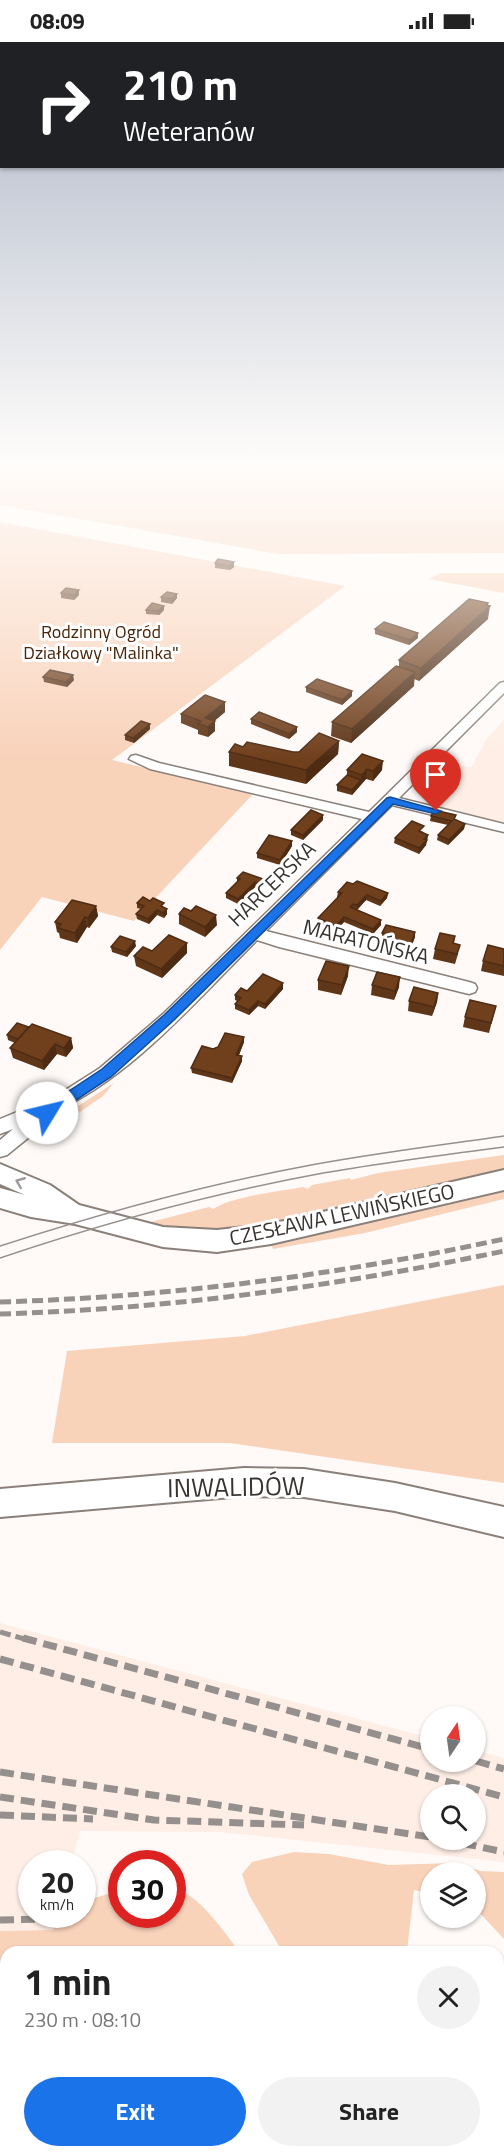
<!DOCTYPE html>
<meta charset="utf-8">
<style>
body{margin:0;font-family:"Titillium Web",sans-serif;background:#f2f2f2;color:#222;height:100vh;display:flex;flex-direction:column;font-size:22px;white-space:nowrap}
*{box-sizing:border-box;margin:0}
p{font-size:20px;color:#767676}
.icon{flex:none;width:33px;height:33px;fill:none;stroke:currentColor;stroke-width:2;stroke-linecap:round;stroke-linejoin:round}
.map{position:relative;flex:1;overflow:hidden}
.drawer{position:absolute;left:0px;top:1904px;width:504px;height:212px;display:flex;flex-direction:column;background:#fff;border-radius:18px 18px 0 0;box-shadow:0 2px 4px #0004}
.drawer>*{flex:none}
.guide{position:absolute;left:0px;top:0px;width:504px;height:126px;box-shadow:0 2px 4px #0004;background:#202124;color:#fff;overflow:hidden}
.needle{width:39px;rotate:13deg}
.controls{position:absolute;left:420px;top:1664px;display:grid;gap:12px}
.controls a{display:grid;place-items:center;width:66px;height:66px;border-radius:50%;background:#fff;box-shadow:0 2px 4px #0004;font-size:30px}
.speed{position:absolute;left:18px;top:1808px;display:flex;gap:12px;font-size:30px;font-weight:700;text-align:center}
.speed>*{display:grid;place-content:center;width:78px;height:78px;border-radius:50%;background:#fff;box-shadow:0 2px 4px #0004;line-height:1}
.speed small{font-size:15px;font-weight:400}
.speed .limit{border:9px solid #d22;background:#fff;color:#111}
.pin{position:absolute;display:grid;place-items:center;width:51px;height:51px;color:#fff;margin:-62px -26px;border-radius:50% 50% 50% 0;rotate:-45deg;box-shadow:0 0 6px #0007}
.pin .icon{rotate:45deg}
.me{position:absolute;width:66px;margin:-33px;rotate:54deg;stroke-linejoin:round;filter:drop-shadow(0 0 4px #0008)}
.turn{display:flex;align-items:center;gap:21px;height:126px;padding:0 24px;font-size:27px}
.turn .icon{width:78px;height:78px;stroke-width:2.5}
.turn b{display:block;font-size:42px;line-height:51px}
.round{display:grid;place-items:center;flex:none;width:63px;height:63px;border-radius:32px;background:#f2f2f2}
.headline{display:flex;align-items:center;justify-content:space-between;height:102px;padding:0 24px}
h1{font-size:36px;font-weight:700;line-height:45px}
.button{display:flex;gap:12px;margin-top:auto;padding:12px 24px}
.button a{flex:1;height:69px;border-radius:36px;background:#1a73e8;color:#fff;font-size:24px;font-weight:700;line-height:69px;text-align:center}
.button a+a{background:#f2f2f2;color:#222}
.status{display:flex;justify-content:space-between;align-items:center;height:42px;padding:0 30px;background:#fff;direction:ltr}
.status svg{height:16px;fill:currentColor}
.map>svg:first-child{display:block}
</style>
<div class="status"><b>08:09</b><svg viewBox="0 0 49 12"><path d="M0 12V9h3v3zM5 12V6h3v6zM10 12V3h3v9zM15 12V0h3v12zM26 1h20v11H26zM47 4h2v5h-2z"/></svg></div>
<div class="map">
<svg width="504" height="2114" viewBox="0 0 504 2114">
<rect width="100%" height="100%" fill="#fffaf7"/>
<g fill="#feeee5" fill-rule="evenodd">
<path d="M 504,678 L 504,782 L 428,764 L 423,755 L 455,723 L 472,725 L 487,696 Z"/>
<path d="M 0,1581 L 430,1696 L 430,1719 L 476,1719 L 476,1708 L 504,1716 L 504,1820 L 220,1790 L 80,1789 L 71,1821 L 32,1821 L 32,1872 L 58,1872 L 53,1888 L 0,1889 ZM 430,1752 L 476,1752 L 476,1797 L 430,1797 Z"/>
</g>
<g fill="#f9d2ba">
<path d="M 0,421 L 504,421 L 504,511 L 278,512 L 0,463 Z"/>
<path d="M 0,480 L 345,544 L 112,718 L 253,752 L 134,879 L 42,855 L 0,908 Z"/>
<path d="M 440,531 L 504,531 L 504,551 L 429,537 Z"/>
<path d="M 114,1041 L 103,1054 L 38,1099 L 28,1096 Z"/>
<path d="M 504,1113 L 504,1128 C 449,1141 393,1155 338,1167 C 274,1181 212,1196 147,1181 L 209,1165 L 213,1167 C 233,1154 277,1150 303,1145 L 308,1147 L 312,1143 L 350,1136 L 351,1138 L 378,1131 Z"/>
<path d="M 504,1148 L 504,1157 L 365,1191 L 273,1207 L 272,1204 Z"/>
<path d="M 504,1243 L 504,1441 L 230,1401 L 52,1401 L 67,1309 L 245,1294 Z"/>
<path d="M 294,1810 L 329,1812 L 389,1823 L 453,1821 L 481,1829 L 504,1830 L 504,1897 L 476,1867 L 476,1830 L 430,1830 L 430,1851 L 414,1848 L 407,1909 L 282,1909 L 249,1853 L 242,1832 L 252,1820 Z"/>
<path d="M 173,1847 C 198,1850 223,1889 239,1909 L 6,1910 L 6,2109 L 307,2109 L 310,2114 L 0,2114 L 0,1889 L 53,1888 L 58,1872 L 82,1872 L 83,1857 L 98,1855 L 121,1848 L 122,1872 L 172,1872 Z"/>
</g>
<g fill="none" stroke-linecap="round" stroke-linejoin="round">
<g stroke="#8a8079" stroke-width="3">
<path id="minor" d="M 504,640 L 504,651 L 399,756 L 504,782 L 504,790 L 392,763 L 266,889 L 469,940 L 475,942 L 477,946 L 475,950 L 469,952 L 279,905 L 257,898 C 198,957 129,1038 51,1071 L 52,1074 L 49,1079 L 7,1113 L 0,1115 L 0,1098 L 13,1087 L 0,1092 L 0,1077 L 56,1054 L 100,1026 L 163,972 L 362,777 L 150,727 L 129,717 L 131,714 L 136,713 L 159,721 L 369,770 L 500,641 Z"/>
</g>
<g stroke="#8a8079" stroke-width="4">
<g id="tertiary">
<path d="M 0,1122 L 50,1143 L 79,1163 L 163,1185 L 217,1188 L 271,1182 L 504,1128 L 504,1148 L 271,1202 L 217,1210 L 163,1205 L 75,1182 L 31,1175 L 0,1166 L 0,1146 L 25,1153 L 0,1142 Z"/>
<path d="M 244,1426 L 304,1427 L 395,1441 L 504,1465 L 504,1495 L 395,1469 L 304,1455 L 244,1454 L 0,1475 L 0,1447 Z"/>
</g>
</g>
<use href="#minor" fill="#fff" fill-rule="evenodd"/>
<use href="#tertiary" fill="#fff" fill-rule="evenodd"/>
<g stroke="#95908e" stroke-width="1.5">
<path d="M 0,1204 C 99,1172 199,1144 301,1125 C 368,1112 436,1104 504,1094"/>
<path d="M 0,1216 C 104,1181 210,1152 318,1132 C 380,1121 442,1113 504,1105"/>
</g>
<g stroke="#95908e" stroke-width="5" stroke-dasharray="11 5" stroke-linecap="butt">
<path d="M 0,1260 C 171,1255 337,1233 504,1197"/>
<path d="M 0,1272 C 169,1267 338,1244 504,1209"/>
<path d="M 0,1590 L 28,1598"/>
</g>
<g stroke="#95908e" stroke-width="7" stroke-dasharray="14 7" stroke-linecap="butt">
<path d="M 23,1596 L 430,1707"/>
<path d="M 0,1617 L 504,1755"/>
<path d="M 476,1719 L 504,1727"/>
<path d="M 0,1730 L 430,1795"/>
<path d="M 0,1755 L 154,1778 L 304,1783"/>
<path d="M 0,1773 L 93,1777"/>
<path d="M 442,1797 L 504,1810"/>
<path d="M 0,1878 L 41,1877"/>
</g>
</g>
<g fill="#603618">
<path d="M 215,521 L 234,525 L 230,528 L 215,526 Z"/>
<path d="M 61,551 L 79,553 L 74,558 L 61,556 Z"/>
<path d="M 161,555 L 177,556 L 172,562 L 161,560 Z"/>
<path d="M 488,561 L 488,577 L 419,639 L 414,637 L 414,644 L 351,701 L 331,694 L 332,680 L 399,625 L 399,618 Z"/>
<path d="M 164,564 L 164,568 L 159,573 L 146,572 L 146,568 Z"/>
<path d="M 375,587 L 418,591 L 418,596 L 409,603 L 375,592 Z"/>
<path d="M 43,635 L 74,638 L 67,645 L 44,640 Z"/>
<path d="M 306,645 L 352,649 L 352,654 L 342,663 L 306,650 Z"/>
<path d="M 225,670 L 214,679 L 215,689 L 208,695 L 198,692 L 198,688 L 181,681 L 181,672 Z"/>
<path d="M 251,677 L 297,690 L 289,697 L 251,682 Z"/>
<path d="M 150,682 L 150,687 L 134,701 L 125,698 L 125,693 Z"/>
<path d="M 339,699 L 338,712 L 306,742 L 229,724 L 229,710 L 243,705 L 293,710 L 299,710 Z"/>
<path d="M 362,712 L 382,728 L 373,739 L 366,737 L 352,753 L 337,749 L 337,743 L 347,733 L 347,728 Z"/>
<path d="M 431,774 L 455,778 L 465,782 L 464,787 L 448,803 L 437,798 L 438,793 L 448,783 L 430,779 Z"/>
<path d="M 323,778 L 303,798 L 291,793 L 291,788 Z"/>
<path d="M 423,789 L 422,790 L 428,793 L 426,803 L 419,812 L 394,801 L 395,796 Z"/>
<path d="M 292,804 L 280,823 L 257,816 L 257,811 Z"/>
<path d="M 237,836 L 263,837 L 263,842 L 259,847 L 255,845 L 238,862 L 226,856 L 226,851 L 237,840 Z"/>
<path d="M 353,842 L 388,851 L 387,856 L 380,864 L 366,858 L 357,868 L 381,878 L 381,883 L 373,892 L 344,880 L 335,889 L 318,881 L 318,876 L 338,855 L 337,855 L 338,850 Z"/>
<path d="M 137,861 L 164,866 L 167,867 L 167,872 L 164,876 L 157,873 L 149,882 L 137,877 L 136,872 L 141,867 L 137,866 Z"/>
<path d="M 96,864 L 98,874 L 89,886 L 87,885 L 77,901 L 60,896 L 59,891 L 57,890 L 55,880 Z"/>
<path d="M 179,872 L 217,883 L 205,895 L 179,882 Z"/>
<path d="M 382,891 L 415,895 L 408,913 L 383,907 L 386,897 L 382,896 Z"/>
<path d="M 455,894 L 454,901 L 458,912 L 455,922 L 433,917 L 435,907 Z"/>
<path d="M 187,901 L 187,911 L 162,936 L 136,924 L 134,914 Z"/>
<path d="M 136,904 L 127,915 L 112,910 L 111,905 Z"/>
<path d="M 504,907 L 504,934 L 481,929 L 483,919 Z"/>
<path d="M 348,934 L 341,953 L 318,948 L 318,938 Z"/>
<path d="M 372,943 L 399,945 L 394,958 L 371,953 Z"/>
<path d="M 283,947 L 265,967 L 258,964 L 249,973 L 235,967 L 235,962 L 237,959 L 235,958 L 235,953 L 247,949 Z"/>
<path d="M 438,951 L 437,960 L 432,974 L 408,969 L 409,959 Z"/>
<path d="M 496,964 L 489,991 L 463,985 L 465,975 Z"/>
<path d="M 29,985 L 71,996 L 73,1006 L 66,1015 L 57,1012 L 44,1028 L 13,1016 L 10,1006 L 15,1001 L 8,998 L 7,993 Z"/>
<path d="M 244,995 L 244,1000 L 239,1013 L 242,1019 L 232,1041 L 192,1031 L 191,1026 L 213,1007 Z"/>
</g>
<g fill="#4e2c14">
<path d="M 234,520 L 234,525 L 230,528 L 230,524 Z"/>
<path d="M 79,548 L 79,553 L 74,558 L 74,553 Z"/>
<path d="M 177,552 L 177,556 L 172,562 L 172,557 Z"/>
<path d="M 488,561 L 488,566 L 490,564 L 488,577 L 419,639 L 421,626 Z"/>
<path d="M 164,564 L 164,568 L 159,573 L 158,569 Z"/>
<path d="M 418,591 L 418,596 L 409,603 L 410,598 Z"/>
<path d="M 415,630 L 414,644 L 351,701 L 352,687 Z"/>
<path d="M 73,633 L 74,638 L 67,645 L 66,640 Z"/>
<path d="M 352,649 L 352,654 L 342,663 L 342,658 Z"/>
<path d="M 225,660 L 225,670 L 206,686 L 205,676 Z"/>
<path d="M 215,679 L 215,689 L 208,695 L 208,685 Z"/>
<path d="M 150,682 L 150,687 L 134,701 L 133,696 Z"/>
<path d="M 297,685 L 297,690 L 289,697 L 289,692 Z"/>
<path d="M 339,699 L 338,712 L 306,742 L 306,728 Z"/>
<path d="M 383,719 L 382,728 L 373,739 L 373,729 Z"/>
<path d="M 367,727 L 366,737 L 352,753 L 352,748 L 361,738 L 362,733 Z"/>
<path d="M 323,773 L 323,778 L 303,798 L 303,793 Z"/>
<path d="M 465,782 L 464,787 L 448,803 L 449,798 Z"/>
<path d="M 428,793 L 426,803 L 419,812 L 419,806 L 424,797 Z"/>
<path d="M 292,799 L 292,804 L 280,823 L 280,818 Z"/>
<path d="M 263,837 L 263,842 L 259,847 L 259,841 Z"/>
<path d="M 255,840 L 255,845 L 238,862 L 238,857 Z"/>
<path d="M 388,851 L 387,856 L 380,864 L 381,859 Z"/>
<path d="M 367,853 L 366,858 L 357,868 L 357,863 Z"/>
<path d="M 96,864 L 98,874 L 89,886 L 88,876 Z"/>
<path d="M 167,867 L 167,872 L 164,876 L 163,871 Z"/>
<path d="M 157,868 L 157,873 L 149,882 L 148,877 Z"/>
<path d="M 216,873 L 217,883 L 205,895 L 205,885 Z"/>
<path d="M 85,875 L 87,885 L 77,901 L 75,891 Z"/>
<path d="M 344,875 L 344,880 L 335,889 L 336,884 Z"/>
<path d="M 381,878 L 381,883 L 373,892 L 373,887 Z"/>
<path d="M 415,890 L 415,895 L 408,913 L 409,908 Z"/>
<path d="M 135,899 L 136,904 L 127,915 L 126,910 Z"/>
<path d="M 187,901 L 187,911 L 162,936 L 161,927 Z"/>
<path d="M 349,924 L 348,934 L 341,953 L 342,943 Z"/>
<path d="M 400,935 L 399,945 L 394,958 L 395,949 Z"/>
<path d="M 283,941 L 283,947 L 265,967 L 265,962 Z"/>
<path d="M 438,951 L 437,960 L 432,974 L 434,965 Z"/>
<path d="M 258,959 L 258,964 L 249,973 L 249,968 Z"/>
<path d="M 244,995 L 244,1000 L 237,1018 L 236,1013 Z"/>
<path d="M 71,996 L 73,1006 L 66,1015 L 64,1006 Z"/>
<path d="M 55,1002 L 57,1012 L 44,1028 L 42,1019 Z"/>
<path d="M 242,1014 L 242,1019 L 232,1041 L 232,1036 Z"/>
</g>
<g fill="#703f1c" stroke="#4e2c14" stroke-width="1.5">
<path d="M 218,517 L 234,520 L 230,524 L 215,521 Z"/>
<path d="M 66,546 L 79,548 L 74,553 L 61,551 Z"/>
<path d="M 167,550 L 177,552 L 172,557 L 161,555 Z"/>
<path d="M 469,557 L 488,561 L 486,563 L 490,564 L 421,626 L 399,618 Z"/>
<path d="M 152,561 L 164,564 L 158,569 L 146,568 Z"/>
<path d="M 384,580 L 418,591 L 410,598 L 375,587 Z"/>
<path d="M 396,624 L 415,630 L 352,687 L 332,680 Z"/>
<path d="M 50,628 L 73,633 L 66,640 L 43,635 Z"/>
<path d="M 317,637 L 352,649 L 342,658 L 306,645 Z"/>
<path d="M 205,653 L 225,660 L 205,676 L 215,679 L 208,685 L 198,682 L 201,679 L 181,672 Z"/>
<path d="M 259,670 L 297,685 L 289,692 L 251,677 Z"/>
<path d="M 141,679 L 150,682 L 133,696 L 125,693 Z"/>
<path d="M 319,691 L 339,699 L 306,728 L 229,710 L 235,702 L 243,705 L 247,700 L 293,710 L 299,710 Z"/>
<path d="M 362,712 L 383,719 L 373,729 L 367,727 L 362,733 L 347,728 Z"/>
<path d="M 347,733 L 361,738 L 352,748 L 337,743 Z"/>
<path d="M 311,768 L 323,773 L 303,793 L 291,788 Z"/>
<path d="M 434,768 L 456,773 L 454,777 L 465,782 L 449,798 L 438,793 L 452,779 L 431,774 Z"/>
<path d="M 412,779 L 424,784 L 419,789 L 428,793 L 424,797 L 427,798 L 419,806 L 395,796 Z"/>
<path d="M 269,793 L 292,799 L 280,818 L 257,811 Z"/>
<path d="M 243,830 L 263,837 L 259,841 L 255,840 L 238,857 L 226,851 L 240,837 L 237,836 Z"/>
<path d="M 357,839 L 388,851 L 381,859 L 367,853 L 357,863 L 353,862 L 350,865 L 381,878 L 373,887 L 344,875 L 336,884 L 318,876 L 342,851 L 338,850 L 347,840 L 353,842 Z"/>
<path d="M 143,855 L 150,859 L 153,856 L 164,861 L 161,864 L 167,867 L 163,871 L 157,868 L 148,877 L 136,872 L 144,864 L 137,861 Z"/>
<path d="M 72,858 L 96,864 L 88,876 L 85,875 L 75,891 L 58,886 L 61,882 L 55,880 Z"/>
<path d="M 196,864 L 216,873 L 205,885 L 179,872 L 184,866 L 191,869 Z"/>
<path d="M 386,883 L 415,890 L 409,908 L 384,902 L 388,892 L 382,891 Z"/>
<path d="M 440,891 L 455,894 L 453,901 L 460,903 L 457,912 L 435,907 Z"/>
<path d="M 169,893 L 187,901 L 161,927 L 134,914 L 143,905 L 152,909 Z"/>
<path d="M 120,894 L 135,899 L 126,910 L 111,905 Z"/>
<path d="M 488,903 L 504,907 L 504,924 L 483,919 Z"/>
<path d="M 326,919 L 349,924 L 342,943 L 318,938 Z"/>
<path d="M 377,930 L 400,935 L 395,949 L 372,943 Z"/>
<path d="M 263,932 L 283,941 L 265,962 L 258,959 L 249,968 L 235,962 L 241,956 L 235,953 L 241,946 L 247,949 Z"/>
<path d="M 414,945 L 438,951 L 434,965 L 409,959 Z"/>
<path d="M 470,958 L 496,964 L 491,981 L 465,975 Z"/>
<path d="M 17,981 L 29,985 L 18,997 L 7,993 Z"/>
<path d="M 32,982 L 71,996 L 64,1006 L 55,1002 L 42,1019 L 10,1006 Z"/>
<path d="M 225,991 L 244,995 L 236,1013 L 242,1014 L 232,1036 L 191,1026 L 202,1004 L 213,1007 L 218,1005 Z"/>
<path d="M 498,1966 L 500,1967 L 498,1992 Z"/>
<path d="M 429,2109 L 459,2110 L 459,2114 L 429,2114 Z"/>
</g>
<defs><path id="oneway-chevron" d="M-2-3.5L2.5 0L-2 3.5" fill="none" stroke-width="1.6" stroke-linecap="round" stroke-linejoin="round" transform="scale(1.5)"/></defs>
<use stroke="#9c9998" href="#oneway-chevron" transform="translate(20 1140) rotate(-158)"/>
<linearGradient id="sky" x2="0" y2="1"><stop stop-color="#adb6c7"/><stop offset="0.59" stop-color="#fffdfb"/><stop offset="1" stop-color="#fffdfb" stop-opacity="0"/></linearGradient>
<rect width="504" height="717" fill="url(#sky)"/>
<path fill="#1a73e8" stroke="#114b97" stroke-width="1.5" d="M 390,755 L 441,769 L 436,772 L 393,762 L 173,979 L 111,1035 L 52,1074 L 42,1074 L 40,1071 L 42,1067 L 102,1027 L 164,973 L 387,756 Z"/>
<g text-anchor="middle" stroke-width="6" stroke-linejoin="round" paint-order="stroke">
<g font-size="18" fill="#4a2508" stroke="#fff">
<text x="101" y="596">Rodzinny Ogród<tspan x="101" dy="21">Działkowy "Malinka"</tspan></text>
</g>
<g font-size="21" fill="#383331" stroke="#fff">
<text transform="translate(272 842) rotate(-44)" y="7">HARCERSKA</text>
<text transform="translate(366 900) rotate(14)" y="7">MARATOŃSKA</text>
<text transform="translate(342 1173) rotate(-12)" y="7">CZESŁAWA LEWIŃSKIEGO</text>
</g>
<g font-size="26" fill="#383331" stroke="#fff">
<text transform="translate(236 1445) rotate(-1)" y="9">INWALIDÓW</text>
</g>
</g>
</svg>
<div class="controls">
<a><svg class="needle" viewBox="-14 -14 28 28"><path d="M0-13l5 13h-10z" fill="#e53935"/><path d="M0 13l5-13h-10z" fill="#767676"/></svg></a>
<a><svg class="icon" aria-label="search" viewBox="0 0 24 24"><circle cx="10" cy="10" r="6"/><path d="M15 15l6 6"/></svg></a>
<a><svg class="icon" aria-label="layers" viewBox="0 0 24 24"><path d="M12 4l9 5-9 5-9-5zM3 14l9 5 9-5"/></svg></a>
</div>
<div class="speed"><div>20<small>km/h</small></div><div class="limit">30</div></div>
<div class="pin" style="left:436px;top:769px;background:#d93025"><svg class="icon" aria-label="arrive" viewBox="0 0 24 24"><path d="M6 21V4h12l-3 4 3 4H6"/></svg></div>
<svg class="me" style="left:47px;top:1071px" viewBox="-20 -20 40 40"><circle r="19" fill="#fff"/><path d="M0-13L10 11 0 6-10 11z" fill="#1a73e8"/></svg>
<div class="guide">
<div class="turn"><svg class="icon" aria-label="right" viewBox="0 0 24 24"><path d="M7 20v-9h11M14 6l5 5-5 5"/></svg><div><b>210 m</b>Weteranów</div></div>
</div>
<section class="drawer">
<div class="headline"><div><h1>1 min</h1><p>230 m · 08:10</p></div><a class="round"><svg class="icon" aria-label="close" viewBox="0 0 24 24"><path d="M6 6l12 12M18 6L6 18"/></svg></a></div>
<div class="button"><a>Exit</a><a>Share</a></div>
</section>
</div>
